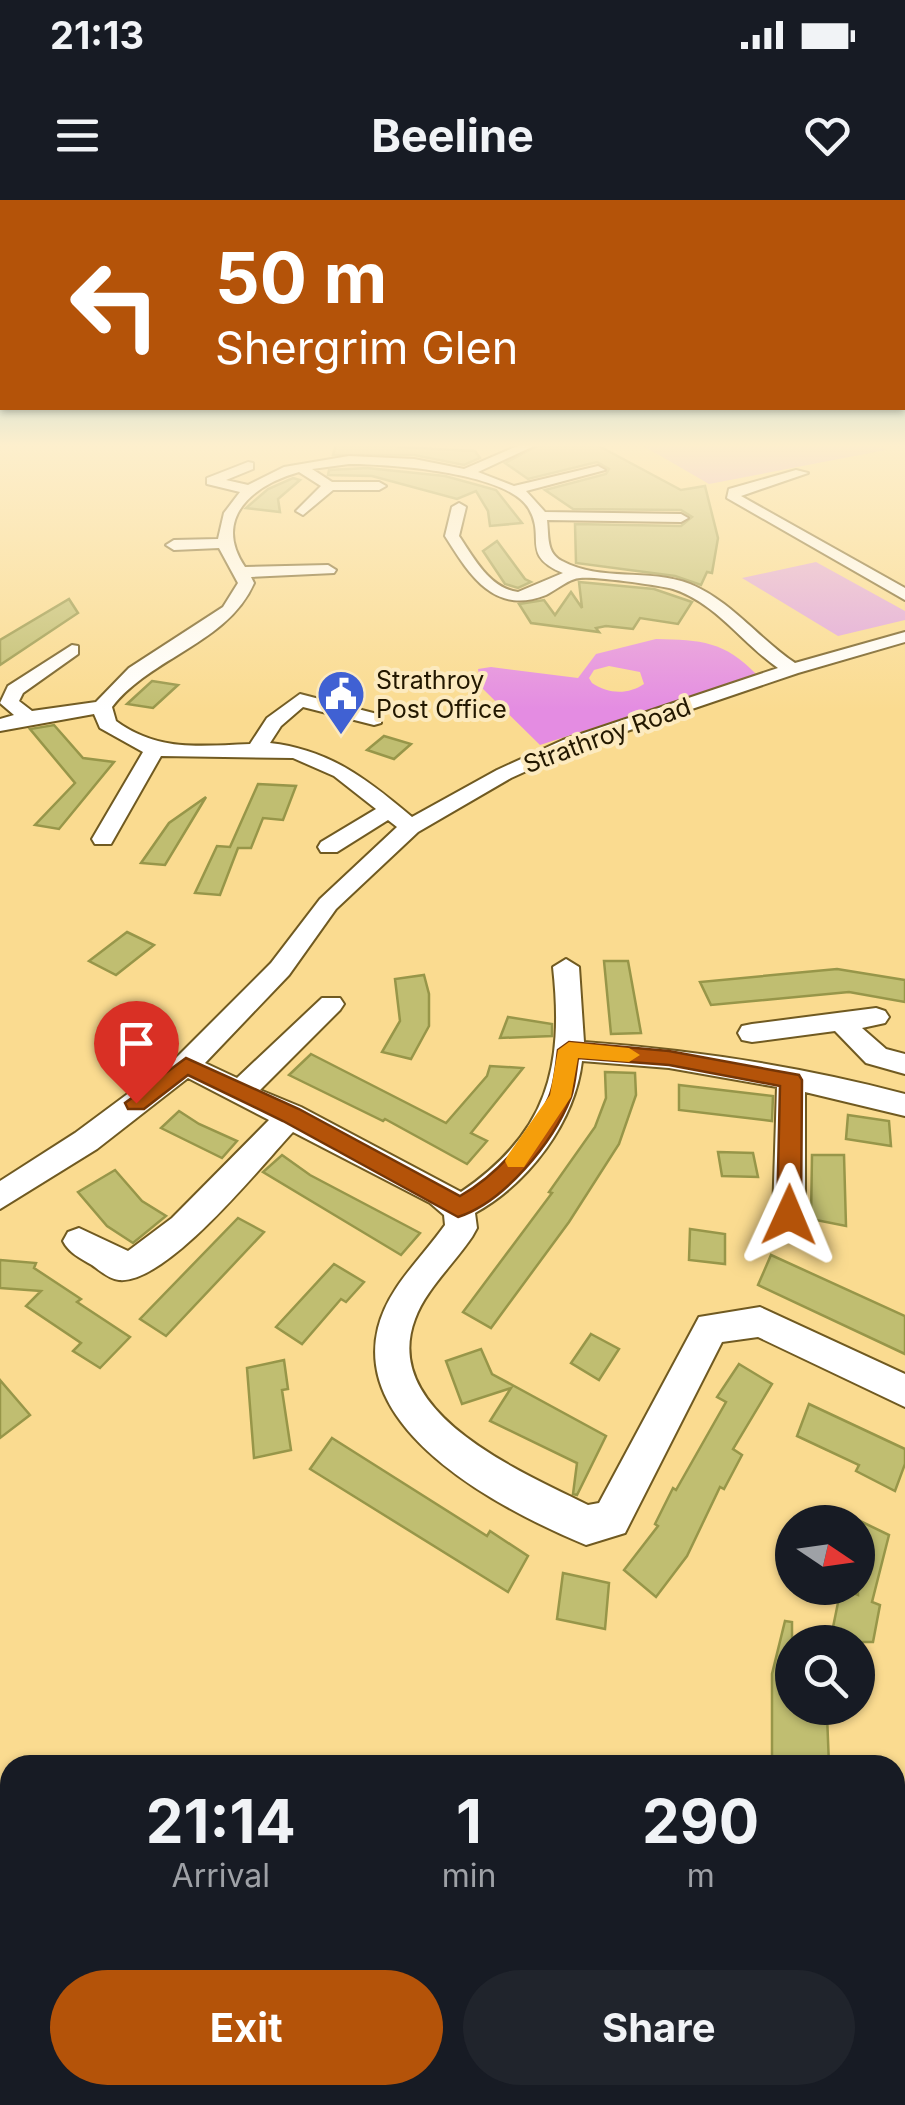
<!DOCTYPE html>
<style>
body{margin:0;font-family:Inter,sans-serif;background:#20242c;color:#f1f3f6;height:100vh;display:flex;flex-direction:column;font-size:38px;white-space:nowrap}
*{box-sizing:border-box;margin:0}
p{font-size:32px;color:#9ea1a6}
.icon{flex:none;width:55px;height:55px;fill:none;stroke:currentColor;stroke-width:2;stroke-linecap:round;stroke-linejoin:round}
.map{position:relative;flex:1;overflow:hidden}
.details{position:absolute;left:0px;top:1555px;width:905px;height:350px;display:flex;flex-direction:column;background:#171b24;border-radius:30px 30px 0 0;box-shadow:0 2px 8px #0004}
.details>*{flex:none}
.banner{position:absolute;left:0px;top:0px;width:905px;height:210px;box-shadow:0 2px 8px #0004;background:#b45309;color:#fff;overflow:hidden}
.needle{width:65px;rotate:103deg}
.fabs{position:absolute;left:775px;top:1305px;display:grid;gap:20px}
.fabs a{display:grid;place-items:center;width:100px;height:100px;border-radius:50%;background:#171b24;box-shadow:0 2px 8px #0004;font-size:50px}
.pin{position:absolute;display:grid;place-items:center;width:85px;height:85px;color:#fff;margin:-102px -42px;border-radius:50% 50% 50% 0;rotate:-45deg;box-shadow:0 0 10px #0007}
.pin .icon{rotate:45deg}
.me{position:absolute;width:110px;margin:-55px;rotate:1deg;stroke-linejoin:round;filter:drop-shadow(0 0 8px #0008)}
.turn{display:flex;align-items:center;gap:35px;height:210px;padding:0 50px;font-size:45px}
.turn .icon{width:130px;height:130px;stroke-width:2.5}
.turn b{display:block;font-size:70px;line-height:85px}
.eta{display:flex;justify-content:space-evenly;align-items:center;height:170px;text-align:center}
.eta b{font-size:60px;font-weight:700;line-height:70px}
.primary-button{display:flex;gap:20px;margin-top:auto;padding:20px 50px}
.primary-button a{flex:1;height:115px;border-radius:60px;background:#b45309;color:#fff;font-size:40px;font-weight:700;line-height:115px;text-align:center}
.primary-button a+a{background:#20242c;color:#f1f3f6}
.status{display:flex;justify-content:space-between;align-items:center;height:70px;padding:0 50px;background:#171b24;direction:ltr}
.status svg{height:28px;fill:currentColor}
header{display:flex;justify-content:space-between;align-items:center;height:130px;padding:0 50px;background:#171b24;font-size:45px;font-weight:700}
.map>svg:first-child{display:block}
</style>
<div class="status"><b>21:13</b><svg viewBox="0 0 49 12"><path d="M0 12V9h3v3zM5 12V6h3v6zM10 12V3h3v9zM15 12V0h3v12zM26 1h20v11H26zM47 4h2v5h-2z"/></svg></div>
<header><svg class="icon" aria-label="menu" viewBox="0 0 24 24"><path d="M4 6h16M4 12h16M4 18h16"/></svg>Beeline<svg class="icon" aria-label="heart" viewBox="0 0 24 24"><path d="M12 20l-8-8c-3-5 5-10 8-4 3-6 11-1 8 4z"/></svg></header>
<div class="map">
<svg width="905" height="1905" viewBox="0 0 905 1905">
<rect width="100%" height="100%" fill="#fadb90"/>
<g fill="#e0a4de">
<path d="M 640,244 L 872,244 L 886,250 L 709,284 Z"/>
<path d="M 816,362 L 905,411 L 905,420 L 838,436 L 742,378 Z"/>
</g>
<path fill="#e48ce2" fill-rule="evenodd" d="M 656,439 C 701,440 725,441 757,475 L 540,545 L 481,487 L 478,469 L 491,467 L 578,478 L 596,454 ZM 609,466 L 640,472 L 644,484 C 628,495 608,494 592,483 L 589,478 L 594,470 Z"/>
<g fill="#c0be71" stroke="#979649" stroke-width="2.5">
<path d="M 336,244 L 401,244 L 399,247 L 475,251 L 480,258 L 464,265 L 414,255 L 333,255 Z"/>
<path d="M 541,244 L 595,244 L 681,290 L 705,286 L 718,338 L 712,373 L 707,372 L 701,385 L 675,376 L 576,363 L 575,324 L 681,326 L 692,317 L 681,310 L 573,309 L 545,290 L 606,274 L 609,269 L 597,262 L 528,279 L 505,263 Z"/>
<path d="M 367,268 L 445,276 L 496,290 L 522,323 L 490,326 L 488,311 L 476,291 L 457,299 L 372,276 L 328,275 L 329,270 Z"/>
<path d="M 293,278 L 300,280 L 278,299 L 280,312 L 246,308 L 268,289 Z"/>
<path d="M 497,341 L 525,379 L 531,382 L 518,388 L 505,384 L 483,351 Z"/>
<path d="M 579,382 L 654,389 L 692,402 L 678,424 L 640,418 L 633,429 L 606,426 L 596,428 L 599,432 L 531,423 L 519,404 L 544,400 L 555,415 L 571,392 L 582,408 Z"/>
<path d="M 69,399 L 78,413 L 0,465 L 0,440 Z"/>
<path d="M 152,481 L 178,485 L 153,508 L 127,504 Z"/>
<path d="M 54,525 L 83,558 L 114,562 L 59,629 L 35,625 L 75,583 L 30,529 Z"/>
<path d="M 384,536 L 411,544 L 394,559 L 367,550 Z"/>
<path d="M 258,584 L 296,586 L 283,620 L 263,618 L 251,648 L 238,648 L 220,695 L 195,693 L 217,646 L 230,647 Z"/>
<path d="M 206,597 L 165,665 L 141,663 L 169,623 Z"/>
<path d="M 127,732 L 154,745 L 116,775 L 89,761 Z"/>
<path d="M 604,761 L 628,761 L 641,833 L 611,834 Z"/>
<path d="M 837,769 L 905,780 L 905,802 L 849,792 L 711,805 L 700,782 Z"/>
<path d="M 424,775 L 429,794 L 429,826 L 411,859 L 382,852 L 400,821 L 395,779 Z"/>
<path d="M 508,817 L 552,824 L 552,836 L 500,838 Z"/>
<path d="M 311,854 L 446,923 L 487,876 L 490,866 L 523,868 L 471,933 L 487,941 L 467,964 L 385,919 L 383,921 L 289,875 Z"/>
<path d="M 605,872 L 635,873 L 636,895 L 619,944 L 569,1022 L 491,1128 L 463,1112 L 552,993 L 549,992 L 595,927 L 606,898 Z"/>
<path d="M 679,885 L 773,896 L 772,921 L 679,910 Z"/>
<path d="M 179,911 L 199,924 L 237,941 L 222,958 L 161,928 Z"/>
<path d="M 848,915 L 889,921 L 891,946 L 846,939 Z"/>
<path d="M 718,952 L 753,953 L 758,977 L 722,976 Z"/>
<path d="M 282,955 L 310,975 L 420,1033 L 401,1055 L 263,972 Z"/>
<path d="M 812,955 L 844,955 L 846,1026 L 811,1019 Z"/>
<path d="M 115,970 L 142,1001 L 166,1016 L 133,1043 L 107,1026 L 78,992 Z"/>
<path d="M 238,1018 L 264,1032 L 166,1136 L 140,1119 Z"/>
<path d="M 690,1029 L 725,1034 L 725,1064 L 689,1060 Z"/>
<path d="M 771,1055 L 905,1116 L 905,1154 L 758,1085 Z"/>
<path d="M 0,1060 L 36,1063 L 34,1068 L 81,1099 L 77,1102 L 130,1137 L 100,1168 L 73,1151 L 81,1143 L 26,1106 L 41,1091 L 0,1088 Z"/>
<path d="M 334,1064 L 364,1082 L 346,1102 L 341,1099 L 302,1144 L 276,1127 Z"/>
<path d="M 591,1134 L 619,1149 L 599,1180 L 571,1163 Z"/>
<path d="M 481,1149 L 492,1174 L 606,1236 L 577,1295 L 573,1294 L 577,1263 L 490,1221 L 511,1188 L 462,1204 L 446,1161 Z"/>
<path d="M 284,1160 L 288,1189 L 282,1190 L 291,1250 L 254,1258 L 247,1168 Z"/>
<path d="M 739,1164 L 772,1184 L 733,1249 L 742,1255 L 724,1289 L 720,1287 L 687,1356 L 656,1397 L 624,1370 L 658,1326 L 655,1324 L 673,1288 L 676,1290 L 726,1202 L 717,1197 Z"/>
<path d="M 0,1180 L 30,1215 L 0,1238 Z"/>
<path d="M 809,1204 L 905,1249 L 905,1264 L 895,1291 L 856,1271 L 859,1265 L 797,1236 Z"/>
<path d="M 332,1238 L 487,1336 L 490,1331 L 528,1356 L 508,1392 L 310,1269 Z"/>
<path d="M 858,1320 L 889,1335 L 872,1402 L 880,1405 L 873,1442 L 830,1442 L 841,1388 L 858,1395 Z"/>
<path d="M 563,1373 L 609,1383 L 605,1429 L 557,1419 Z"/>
<path d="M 785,1421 L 792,1422 L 792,1508 L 827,1515 L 829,1565 L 804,1565 L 772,1558 L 772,1474 Z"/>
</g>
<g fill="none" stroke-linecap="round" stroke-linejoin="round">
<g stroke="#705a21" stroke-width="4">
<g id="minor">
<path d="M 522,244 L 538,244 L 478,272 L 514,286 L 598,266 L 605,270 L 526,291 L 545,312 L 681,314 L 688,318 L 681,322 L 547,320 C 549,336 546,353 562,361 C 600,382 649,368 690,384 C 730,400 759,439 795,463 L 905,432 L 905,442 L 798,473 L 577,548 L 511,578 L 418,632 L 336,709 L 289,775 L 205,863 L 237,878 L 322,798 L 340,798 L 344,804 L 340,810 L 260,890 L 301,907 L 461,992 C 548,933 564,867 553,767 L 566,759 L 579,767 L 584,842 C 692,850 800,866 905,894 L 905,916 L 805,892 L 805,1015 L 800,1024 L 789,1028 L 778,1024 L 773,1015 L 777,887 L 669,868 L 582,861 C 575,922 529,983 475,1013 L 477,1028 L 472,1037 C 454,1064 426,1089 415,1119 C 379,1213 524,1273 588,1305 L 599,1303 L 699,1117 L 760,1107 L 905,1174 L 905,1207 L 758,1137 L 722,1142 L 625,1333 L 586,1345 C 507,1312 352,1234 378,1128 C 388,1087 422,1058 445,1025 L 444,1015 L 430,1003 L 293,932 C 261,966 166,1085 119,1080 C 109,1079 99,1070 92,1065 C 80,1058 69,1053 63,1041 L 68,1032 L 79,1028 L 128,1051 L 172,1018 L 269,920 L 188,878 L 97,949 L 0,1009 L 0,981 L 75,933 L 176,858 L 271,763 L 320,699 L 397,627 L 388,620 L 337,652 L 321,652 L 318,647 L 321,642 L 376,609 L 334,576 L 293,558 L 161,556 L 111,644 L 95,644 L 92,639 L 143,552 L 100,528 L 94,514 L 0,531 L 0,519 L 14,515 L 0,503 L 8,486 L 72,445 L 78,446 L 78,454 L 23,493 L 19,501 L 32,511 L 96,502 L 129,468 L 223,407 L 238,383 L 219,348 L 174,350 L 166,345 L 174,340 L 218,339 L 224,313 L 240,292 L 207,284 L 207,278 L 248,262 L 253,263 L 253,269 L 226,280 L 248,285 L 284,267 L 349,256 L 414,259 L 464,269 ZM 349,264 C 389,264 508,272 529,309 C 546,338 520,355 563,373 L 518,392 C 489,388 474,358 459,336 L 466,307 L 459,303 L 452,307 L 445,336 C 469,374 494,416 546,395 C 556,390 570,378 580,378 C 593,376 659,385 673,389 C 715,402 743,444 778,468 L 563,540 L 497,570 L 412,617 C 367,579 330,550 270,543 L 281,526 L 303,507 L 374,525 L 381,523 L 381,515 L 300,494 L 267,518 L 250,544 C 199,546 159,552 116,521 L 112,507 C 151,457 228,443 254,383 L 251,377 L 334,373 L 336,370 L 328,365 L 245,367 C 212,318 253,285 299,272 L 321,286 L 296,311 L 303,315 L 333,290 L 379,290 L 386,286 L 379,282 L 332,282 L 312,269 Z"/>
<path d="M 796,270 L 808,273 L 741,296 L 905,388 L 905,400 L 727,298 L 729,289 Z"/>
<path d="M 876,808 L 885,811 L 889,817 L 885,823 L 862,828 L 886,849 L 905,854 L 905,874 L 866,863 L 835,831 L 752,842 L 742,840 L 738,833 L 742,826 L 752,824 Z"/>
</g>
</g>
<use href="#minor" fill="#fff" fill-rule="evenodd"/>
</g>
<linearGradient id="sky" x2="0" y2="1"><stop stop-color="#63bfe6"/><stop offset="0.48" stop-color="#fdefcd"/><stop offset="1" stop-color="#fdefcd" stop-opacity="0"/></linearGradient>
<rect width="905" height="511" fill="url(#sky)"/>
<path fill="#b45309" stroke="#753606" stroke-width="2.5" d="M 569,842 L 669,851 L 799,875 L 802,880 L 801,1015 L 797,1022 L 781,1022 L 777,1015 L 780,886 L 669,865 L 578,858 C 576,870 575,886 571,897 C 553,943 504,1002 458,1017 L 283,921 L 188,875 L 144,909 L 128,909 L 125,903 L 186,858 L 299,909 L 460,996 C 496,976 533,935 549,897 C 555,883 556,864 558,850 Z"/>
<path fill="#f59e0b" d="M 569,842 L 629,848 L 640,855 L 629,862 L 578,858 L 571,897 L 524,967 L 508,967 L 505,961 L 508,955 L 550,895 L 558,850 Z"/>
<defs>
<g id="civic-pin" transform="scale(2.5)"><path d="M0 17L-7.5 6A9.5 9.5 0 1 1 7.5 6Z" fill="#4061d3" stroke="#fceabf"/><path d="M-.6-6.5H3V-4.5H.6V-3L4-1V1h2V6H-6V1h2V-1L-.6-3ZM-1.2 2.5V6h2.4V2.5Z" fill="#fff"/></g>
</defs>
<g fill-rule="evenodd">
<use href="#civic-pin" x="341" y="494"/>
</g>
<g text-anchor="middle" stroke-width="8" stroke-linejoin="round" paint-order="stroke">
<g font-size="25" fill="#231800" stroke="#fceabf" text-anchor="start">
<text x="376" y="489">Strathroy<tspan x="376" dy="29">Post Office</tspan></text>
</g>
<g font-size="25" fill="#231800" stroke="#fceabf">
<text transform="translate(607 535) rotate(-20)" y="9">Strathroy Road</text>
</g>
</g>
</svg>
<div class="fabs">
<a><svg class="needle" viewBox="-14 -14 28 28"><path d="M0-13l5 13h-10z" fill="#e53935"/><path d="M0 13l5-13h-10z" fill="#9ea1a6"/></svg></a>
<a><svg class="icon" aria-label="search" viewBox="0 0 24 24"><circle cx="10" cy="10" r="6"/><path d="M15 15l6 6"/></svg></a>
</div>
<div class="pin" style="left:136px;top:903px;background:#d93025"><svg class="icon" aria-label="arrive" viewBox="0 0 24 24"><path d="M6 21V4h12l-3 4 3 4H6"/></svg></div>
<svg class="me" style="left:789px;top:1015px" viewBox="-20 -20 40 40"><path d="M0-17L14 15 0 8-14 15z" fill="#b45309" stroke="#fff" stroke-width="4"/></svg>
<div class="banner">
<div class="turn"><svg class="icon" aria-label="left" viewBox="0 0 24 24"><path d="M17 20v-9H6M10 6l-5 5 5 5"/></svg><div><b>50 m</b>Shergrim Glen</div></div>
</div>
<section class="details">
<div class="eta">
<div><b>21:14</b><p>Arrival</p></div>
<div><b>1</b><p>min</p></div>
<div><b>290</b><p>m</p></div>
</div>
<div class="primary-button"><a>Exit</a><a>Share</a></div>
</section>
</div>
